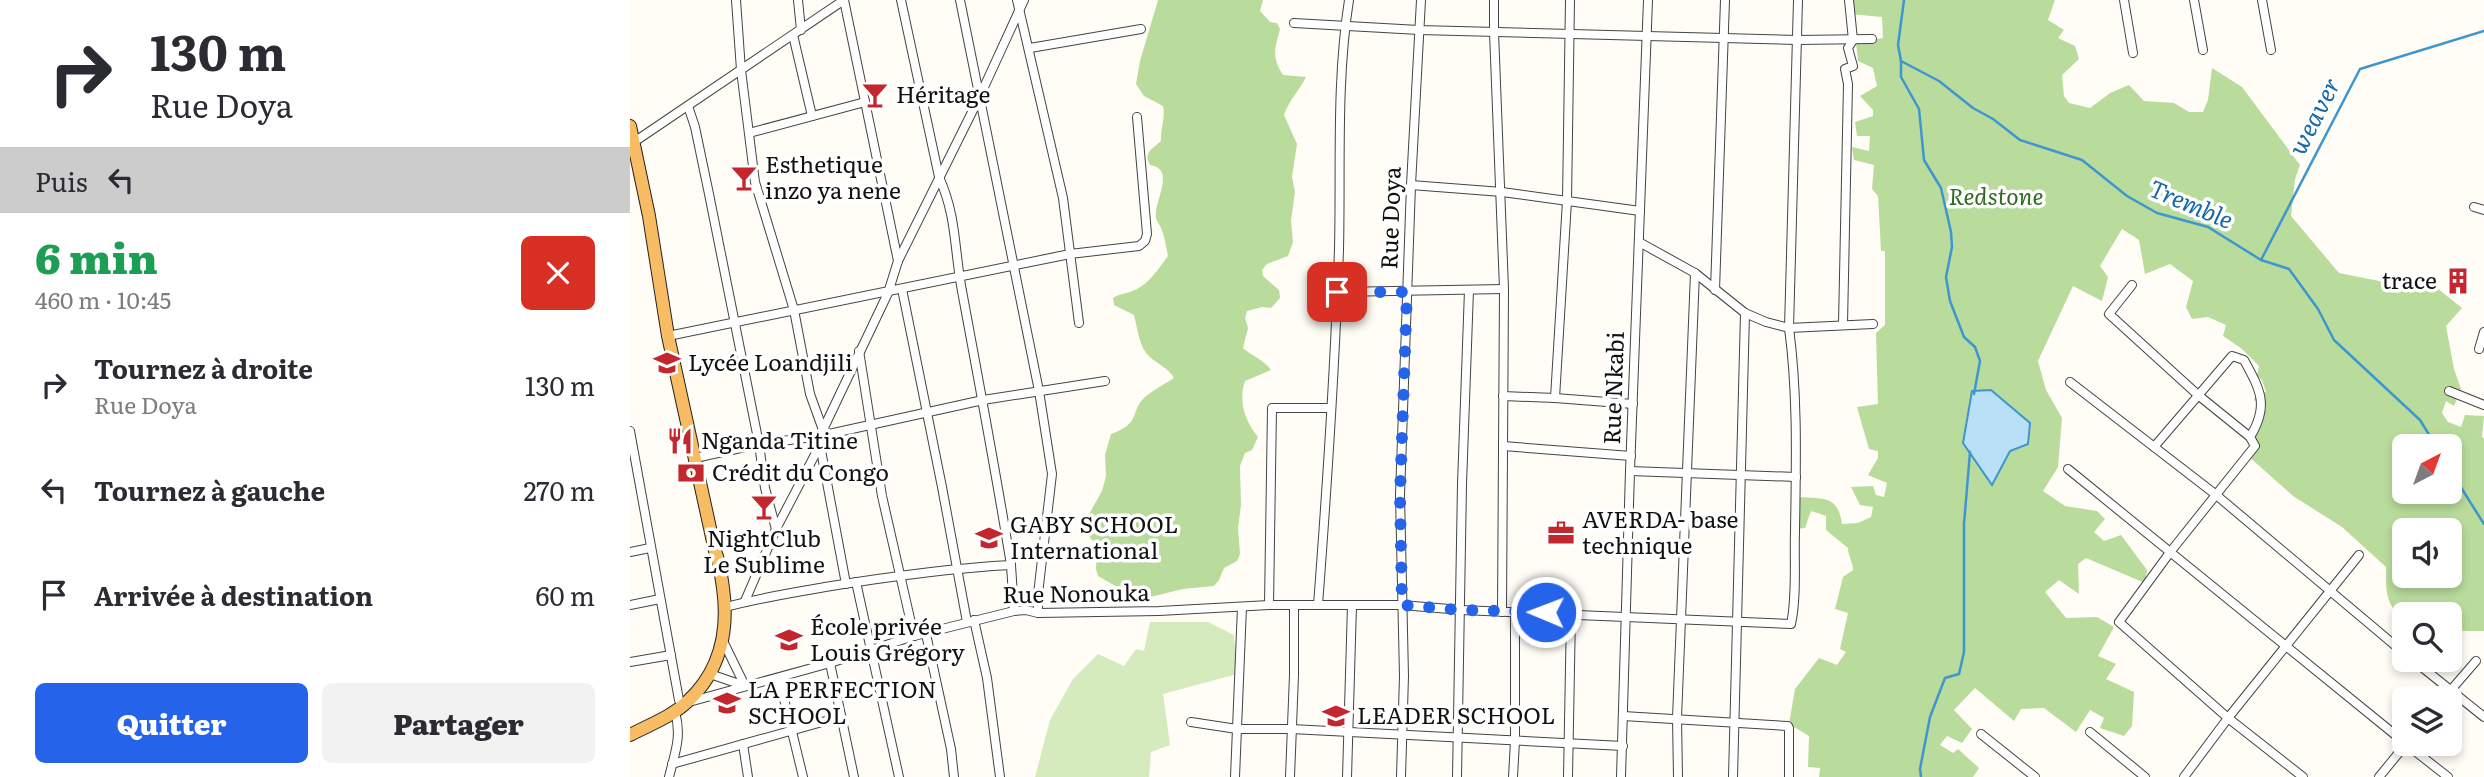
<!DOCTYPE html>
<html lang="fr">
<meta charset="utf-8">
<style>
body{margin:0;font-family:Literata,serif;background:#f2f2f3;color:#2b2b33;height:100vh;display:flex;flex-direction:column;font-size:26px;white-space:nowrap}
*{box-sizing:border-box;margin:0}
p{font-size:23px;color:#7c7c81}
.icon{flex:none;width:38px;height:38px;fill:none;stroke:currentColor;stroke-width:2;stroke-linecap:round;stroke-linejoin:round}
.map{position:relative;flex:1;overflow:hidden}
.sheet{display:flex;flex-direction:column;background:#fff;width:630px}
.sheet>*{flex:none}
.banner{background:#fff;color:#2b2b33;overflow:hidden}
.needle{width:46px;rotate:41deg}
.controls{position:absolute;left:1762px;top:434px;display:grid;gap:14px}
.controls a{display:grid;place-items:center;width:70px;height:70px;border-radius:10px;background:#fff;box-shadow:0 4px 10px #0003;font-size:35px}
.pin{position:absolute;display:grid;place-items:center;width:60px;height:60px;color:#fff;margin:-30px;border-radius:14px;box-shadow:0 4px 10px #0006}
.me{position:absolute;width:77px;margin:-38px;rotate:271deg;stroke-linejoin:round;filter:drop-shadow(0 0 5px #0008)}
.turn{display:flex;align-items:center;gap:24px;height:147px;padding:0 35px;font-size:32px}
.turn .icon{width:91px;height:91px;stroke-width:2.5}
.turn b{display:block;font-size:49px;line-height:60px}
.then{display:flex;align-items:center;height:66px;padding:0 35px;background:#0003;gap:14px;font-size:26px}
.round{display:grid;place-items:center;flex:none;width:74px;height:74px;border-radius:10px;background:#f2f2f3}
.headline{display:flex;align-items:center;justify-content:space-between;height:119px;padding:0 35px}
h1{font-size:42px;font-weight:800;line-height:52px;color:#1e9e55}
.button{display:flex;gap:14px;margin-top:auto;padding:14px 35px}
.button a{flex:1;height:80px;border-radius:10px;background:#2563eb;color:#fff;font-size:28px;font-weight:800;line-height:80px;text-align:center}
.button a+a{background:#f2f2f3;color:#2b2b33}
ul{padding:0;list-style:none}
li{display:flex;align-items:center;gap:21px;height:105px;padding:0 35px}
li div{flex:1}
li b{display:block;font-size:26px}
li em{font-style:normal}
main{display:flex;flex:1;min-height:0}
.map>svg:first-child{display:block}
</style>
<main>
<section class="sheet">
<div class="banner">
<div class="turn"><svg class="icon" aria-label="right" viewBox="0 0 24 24"><path d="M7 20v-9h11M14 6l5 5-5 5"/></svg><div><b>130 m</b>Rue Doya</div></div>
<div class="then">Puis<svg class="icon" aria-label="left" viewBox="0 0 24 24"><path d="M17 20v-9H6M10 6l-5 5 5 5"/></svg></div>
</div>
<div class="headline"><div><h1>6 min</h1><p>460 m · 10:45</p></div><a class="round" style="background:#d93025;color:#fff"><svg class="icon" aria-label="close" viewBox="0 0 24 24"><path d="M6 6l12 12M18 6L6 18"/></svg></a></div>
<ul>
<li><svg class="icon" aria-label="right" viewBox="0 0 24 24"><path d="M7 20v-9h11M14 6l5 5-5 5"/></svg><div><b>Tournez à droite</b><p>Rue Doya</p></div><em>130 m</em></li>
<li><svg class="icon" aria-label="left" viewBox="0 0 24 24"><path d="M17 20v-9H6M10 6l-5 5 5 5"/></svg><div><b>Tournez à gauche</b></div><em>270 m</em></li>
<li><svg class="icon" aria-label="arrive" viewBox="0 0 24 24"><path d="M6 21V4h12l-3 4 3 4H6"/></svg><div><b>Arrivée à destination</b></div><em>60 m</em></li>
</ul>
<div class="button"><a>Quitter</a><a>Partager</a></div>
</section>
<div class="map">
<svg width="1854" height="777" viewBox="0 0 1854 777">
<rect width="100%" height="100%" fill="#fffdf5"/>
<path fill="#d5ebbd" d="M 520,622 L 578,622 L 604,635 L 607,674 L 533,694 L 540,745 L 521,752 L 519,777 L 405,777 L 420,720 L 443,679 L 468,654 L 494,666 L 506,649 L 514,651 Z"/>
<g fill="#b9dc9c" fill-rule="evenodd">
<path d="M 528,0 L 633,0 L 630,11 L 640,22 L 647,23 L 650,29 C 645,49 641,56 653,75 L 676,77 C 669,91 659,100 654,115 L 667,144 L 662,177 L 665,192 L 661,221 L 663,242 L 658,256 L 637,264 L 632,270 L 633,276 L 649,290 L 650,298 L 641,308 L 632,307 L 617,311 L 615,318 L 618,328 L 613,348 C 622,356 634,360 641,370 L 615,381 C 608,401 615,421 628,437 L 622,450 L 615,453 L 610,466 L 611,505 L 608,528 L 610,554 L 607,561 L 594,568 L 589,580 L 584,586 L 553,589 L 516,598 L 501,595 L 468,576 L 466,569 L 467,547 L 455,530 L 458,516 L 472,491 L 476,476 L 475,455 L 481,434 C 512,423 499,412 515,397 C 523,390 535,384 544,378 C 538,367 526,364 517,354 C 509,345 507,326 504,315 L 484,305 L 483,298 C 490,293 497,294 505,290 C 519,284 529,268 538,256 C 536,247 535,237 531,228 C 530,225 527,222 526,218 C 523,202 547,169 520,165 C 513,153 522,149 531,141 C 530,129 536,117 533,106 L 514,96 L 506,84 L 510,61 Z"/>
<path d="M 1220,0 L 1425,0 L 1418,20 L 1434,30 L 1428,38 L 1445,46 L 1449,59 L 1432,75 L 1434,96 L 1439,103 L 1460,108 L 1480,93 L 1499,85 L 1514,101 L 1544,103 L 1559,112 L 1573,112 L 1578,100 L 1582,68 L 1612,87 L 1670,165 L 1665,179 L 1661,216 L 1709,273 L 1794,290 L 1807,288 L 1832,308 L 1816,326 L 1824,369 L 1831,389 L 1824,406 L 1816,401 L 1812,413 L 1818,422 L 1831,427 L 1835,415 L 1854,416 L 1852,437 L 1854,438 L 1854,631 L 1832,631 L 1820,639 L 1820,614 L 1774,614 L 1774,621 C 1755,603 1756,592 1756,567 L 1712,527 L 1663,496 L 1617,455 L 1636,406 L 1624,400 L 1627,391 L 1636,392 L 1632,380 L 1627,376 L 1629,366 L 1612,349 L 1593,336 L 1596,325 L 1578,317 L 1562,319 L 1556,307 L 1563,281 L 1540,264 L 1515,274 L 1509,240 L 1492,229 L 1470,266 L 1478,277 L 1472,301 L 1443,286 L 1408,361 L 1416,390 L 1432,418 L 1428,467 L 1413,491 L 1435,506 L 1467,511 L 1475,519 L 1464,532 L 1474,541 L 1491,535 L 1517,570 L 1515,583 L 1456,558 L 1448,564 L 1449,594 L 1429,580 L 1415,592 L 1436,618 L 1467,617 L 1484,627 L 1468,656 L 1486,664 L 1476,679 L 1504,692 L 1502,726 L 1494,736 L 1470,728 L 1474,718 L 1460,710 L 1446,732 L 1414,708 L 1391,709 L 1384,721 L 1345,688 L 1324,710 L 1342,729 L 1332,743 L 1317,736 L 1310,745 L 1323,753 L 1328,749 L 1349,768 L 1343,777 L 1189,777 L 1190,768 L 1178,767 L 1179,736 L 1159,724 L 1165,689 L 1189,658 L 1207,665 L 1216,652 L 1210,649 L 1218,613 L 1205,609 L 1213,577 L 1223,570 C 1223,561 1218,557 1218,548 L 1196,530 L 1196,516 L 1181,511 L 1175,528 L 1165,529 L 1166,504 L 1171,497 C 1195,499 1208,496 1212,524 L 1228,523 L 1241,517 L 1243,507 L 1230,505 L 1221,487 L 1243,486 L 1246,495 L 1254,497 L 1257,483 L 1238,475 L 1248,458 L 1248,451 L 1239,449 L 1227,407 L 1248,404 L 1246,333 L 1255,325 L 1255,251 L 1251,251 L 1248,196 L 1242,189 L 1244,165 L 1224,160 L 1222,147 L 1239,151 L 1240,136 L 1227,136 L 1225,122 L 1243,116 L 1243,110 L 1230,96 L 1247,86 L 1243,68 L 1228,61 L 1226,43 L 1253,38 L 1252,17 L 1221,14 ZM 1774,446 L 1820,446 L 1820,492 L 1774,492 ZM 1774,530 L 1820,530 L 1820,576 L 1774,576 Z"/>
</g>
<path fill="#b9e0f7" stroke="#3f96cf" stroke-width="2" d="M 1361,390 L 1400,423 L 1398,444 L 1380,451 L 1362,485 L 1333,443 L 1342,391 Z"/>
<g fill="none" stroke-linecap="round" stroke-linejoin="round">
<g stroke="#3f96cf" stroke-width="2.5">
<path d="M 1274,0 L 1268,45 L 1271,61 L 1309,81 L 1343,108 L 1363,119 L 1390,140 L 1452,160 L 1497,196 L 1527,213 L 1578,227 L 1631,260 L 1659,269 L 1688,309 L 1704,340 L 1790,420 L 1806,446"/>
<path d="M 1271,61 L 1271,77 L 1289,109 L 1294,160 L 1311,188 L 1321,232 L 1322,247 L 1316,277 L 1320,301 L 1334,337 L 1345,347 L 1350,361 L 1344,394"/>
<path d="M 1631,260 L 1730,69 L 1854,31"/>
<path d="M 1820,470 L 1854,524"/>
<path d="M 1291,777 L 1290,769 L 1300,717 L 1315,678 L 1329,674 L 1334,652 L 1334,524 L 1340,452"/>
</g>
<g stroke="#444" stroke-width="10">
<g id="minor">
<path d="M 106,0 L 111,70 L 125,182 L 164,310 L 180,394 L 193,430"/>
<path d="M 168,0 L 171,30"/>
<path d="M 214,0 L 268,261"/>
<path d="M 271,0 L 309,177 C 327,217 324,249 332,291 C 349,382 366,473 381,565 L 384,611"/>
<path d="M 330,0 L 409,391 L 422,474 L 408,594 L 408,613"/>
<path d="M 387,0 L 433,198 L 449,323"/>
<path d="M 864,0 L 864,32 L 874,289 L 872,612"/>
<path d="M 1494,0 L 1503,53"/>
<path d="M 1564,0 L 1573,50"/>
<path d="M 1632,0 L 1641,50"/>
<path d="M 664,23 L 789,30 L 1167,40 L 1242,39"/>
<path d="M 163,35 L 182,116"/>
<path d="M 400,48 L 511,29"/>
<path d="M 58,106 L 65,127 L 79,194 L 129,444 L 135,488 L 146,529"/>
<path d="M 119,133 L 235,102"/>
<path d="M 4,142 L 214,0"/>
<path d="M 781,185 L 872,192 L 1010,211"/>
<path d="M 1844,207 L 1854,210"/>
<path d="M 1009,242 L 1065,273 L 1115,313 L 1136,322 L 1159,328 L 1243,324"/>
<path d="M 1502,285 L 1479,314 L 1568,395 L 1620,437 L 1625,446 L 1541,551 L 1489,622 L 1598,718 L 1673,777"/>
<path d="M 272,289 L 312,487 L 337,622"/>
<path d="M 1085,290 L 1095,0"/>
<path d="M 707,292 L 874,289"/>
<path d="M 1213,324 L 1218,84 L 1215,69 L 1223,66 L 1218,48 L 1223,40 L 1219,0"/>
<path d="M 38,336 L 440,254 L 509,246 L 515,241 L 517,234 L 507,117"/>
<path d="M 1849,349 L 1854,332"/>
<path d="M 229,351 L 252,496 L 284,636"/>
<path d="M 1440,382 L 1585,494 L 1774,653"/>
<path d="M 1819,391 L 1854,405"/>
<path d="M 873,396 L 925,398 L 1003,404"/>
<path d="M 925,398 L 937,201 L 940,0"/>
<path d="M 0,431 L 49,700"/>
<path d="M 873,446 L 1001,456"/>
<path d="M 1524,447 L 1602,356 L 1614,360 C 1631,391 1639,406 1620,437"/>
<path d="M 65,458 L 129,444 L 190,436 L 353,400 L 475,381"/>
<path d="M 1438,469 L 1774,742"/>
<path d="M 1000,471 L 1166,477"/>
<path d="M 0,552 L 20,548"/>
<path d="M 226,582 L 269,777"/>
<path d="M 216,584 L 190,445 L 190,436 L 258,293 L 268,261 L 349,98 L 394,0"/>
<path d="M 115,601 L 146,529 L 190,445"/>
<path d="M 0,605 L 30,599"/>
<path d="M 639,605 L 642,408 L 701,408"/>
<path d="M 688,605 C 697,487 705,368 709,249 C 711,166 706,83 719,0"/>
<path d="M 96,607 C 129,598 162,593 195,587 C 257,577 319,568 381,565"/>
<path d="M 344,620 L 357,678 L 370,777"/>
<path d="M 296,634 L 321,749 L 324,777"/>
<path d="M 93,641 L 115,686"/>
<path d="M 1783,660 L 1854,717"/>
<path d="M 0,662 L 41,655"/>
<path d="M 200,663 L 224,777"/>
<path d="M 80,674 L 115,686"/>
<path d="M 149,678 L 173,777"/>
<path d="M 1814,698 L 1846,661"/>
<path d="M 59,702 L 200,663 L 284,636 L 384,611 L 396,610 L 408,613 L 529,611 L 639,605 L 772,605 L 831,610 L 1161,624 C 1167,597 1164,560 1165,532 C 1166,464 1168,395 1159,328 L 1168,0"/>
<path d="M 993,716 L 1158,726 L 1159,728 L 1159,777"/>
<path d="M 561,722 L 607,729 L 661,729 L 993,746"/>
<path d="M 1460,732 L 1515,777"/>
<path d="M 1351,734 L 1405,777"/>
<path d="M 113,744 L 118,777"/>
<path d="M 1776,744 L 1818,777"/>
<path d="M 42,764 L 210,717"/>
<path d="M 39,777 C 45,753 52,736 45,712"/>
<path d="M 605,777 L 612,607"/>
<path d="M 660,777 L 664,675 L 664,605"/>
<path d="M 717,777 L 722,605"/>
<path d="M 771,777 L 774,676 L 770,495 L 781,185 L 791,0"/>
<path d="M 827,777 L 832,484 L 839,290"/>
<path d="M 883,777 L 885,741 L 885,612"/>
<path d="M 938,777 L 941,613"/>
<path d="M 991,777 L 1000,471 L 1018,0"/>
<path d="M 1048,777 L 1047,718 L 1065,273"/>
<path d="M 1103,777 L 1115,313"/>
<path d="M 1554,777 L 1598,718 L 1729,555"/>
<path d="M 1749,777 L 1776,744"/>
</g>
</g>
<g stroke="#222" stroke-width="14">
<path id="trunk" d="M 0,126 L 19,216 L 38,336 L 85,551 C 90,563 91,575 93,588 C 99,631 90,672 57,702 C 41,717 19,725 0,735"/>
</g>
<use href="#minor" stroke="#fff" stroke-width="8"/>
<use href="#trunk" stroke="#f7bc64" stroke-width="12"/>
</g>
<g fill="none" stroke-linecap="round" stroke-linejoin="round">
<path stroke="#2563eb" stroke-width="12" stroke-dasharray="0 21.6" d="M 707,292 L 777,292 L 770,495 L 772,605 L 831,610 L 916,612"/>
</g>
<defs>
<g id="bar-bare" transform="scale(2.1)"><path d="M-6-5H6L.8 .8V4.5H3.5V6h-7V4.5H-.8V.8Z" fill="#c4262e" stroke="#fff" stroke-width="2.5" paint-order="stroke"/></g>
<g id="building-bare" transform="scale(2.1)"><path d="M-4-6H4V6H1V3H-1V6H-4ZM-2.5-4.3h1.7v1.8h-1.7ZM.8-4.3h1.7v1.8H.8ZM-2.5-1h1.7V.8h-1.7ZM.8-1h1.7V.8H.8Z" fill="#c4262e" stroke="#fff" stroke-width="2.5" paint-order="stroke"/></g>
<g id="school-bare" transform="scale(2.1)"><path d="M0-5L7-2L0 1L-7-2ZM-4 1L0 2.5L4 1V4Q0 6-4 4Z" fill="#c4262e" stroke="#fff" stroke-width="2.5" paint-order="stroke"/></g>
<g id="restaurant-bare" transform="scale(2.1)"><path d="M-5-6h1v4h1v-4h1v4h1v-4h1v5L-1.5 .5V6h-2V.5L-5-1ZM5-6V6H3V1.5H1.5Q1.5-4 5-6Z" fill="#c4262e" stroke="#fff" stroke-width="2.5" paint-order="stroke"/></g>
<g id="bank-bare" transform="scale(2.1)"><path d="M-6-4H6V4H-6ZM0-2.3a2.3 2.3 0 1 0 0 4.6a2.3 2.3 0 1 0 0-4.6Z" fill="#c4262e" stroke="#fff" stroke-width="2.5" paint-order="stroke"/></g>
<g id="office-bare" transform="scale(2.1)"><path d="M-6-3h4V-5.5h4V-3h4V5H-6ZM-1-4.5V-3h2v-1.5ZM-6 0V1H6V0Z" fill="#c4262e" stroke="#fff" stroke-width="2.5" paint-order="stroke"/></g>
</defs>
<g fill-rule="evenodd">
<use href="#bar-bare" x="245" y="95"/>
<use href="#bar-bare" x="114" y="178"/>
<use href="#building-bare" x="1828" y="281"/>
<use href="#school-bare" x="37" y="363"/>
<use href="#restaurant-bare" x="50" y="441"/>
<use href="#bank-bare" x="61" y="473"/>
<use href="#bar-bare" x="134" y="507"/>
<use href="#office-bare" x="931" y="533"/>
<use href="#school-bare" x="359" y="538"/>
<use href="#school-bare" x="159" y="640"/>
<use href="#school-bare" x="97" y="703"/>
<use href="#school-bare" x="706" y="716"/>
</g>
<g text-anchor="middle" stroke-width="7" stroke-linejoin="round" paint-order="stroke">
<g font-size="23" fill="#111" stroke="#fff" text-anchor="start">
<text x="266" y="103">Héritage</text>
<text x="135" y="173">Esthetique<tspan x="135" dy="26">inzo ya nene</tspan></text>
<text x="1807" y="289" text-anchor="end">trace</text>
<text x="58" y="371">Lycée Loandjili</text>
<text x="71" y="449">Nganda Titine</text>
<text x="82" y="481">Crédit du Congo</text>
<text x="952" y="528">AVERDA- base<tspan x="952" dy="26">technique</tspan></text>
<text x="380" y="533">GABY SCHOOL<tspan x="380" dy="26">International</tspan></text>
<text x="134" y="547" text-anchor="middle">NightClub<tspan x="134" dy="26">Le Sublime</tspan></text>
<text x="180" y="635">École privée<tspan x="180" dy="26">Louis Grégory</tspan></text>
<text x="118" y="698">LA PERFECTION<tspan x="118" dy="26">SCHOOL</tspan></text>
<text x="727" y="724">LEADER SCHOOL</text>
</g>
<g font-size="23" font-style="italic" fill="#2f6b1f" stroke="#fff">
<text x="1366" y="205">Redstone</text>
</g>
<g font-size="23" fill="#111" stroke="#fff">
<text transform="translate(761 218) rotate(-88)" y="8">Rue Doya</text>
<text transform="translate(984 388) rotate(-88)" y="8">Rue Nkabi</text>
<text transform="translate(446 594) rotate(-1)" y="8">Rue Nonouka</text>
</g>
<g font-size="24" font-style="italic" fill="#1768a6" stroke="#fff">
<text transform="translate(1685 117) rotate(-63)" y="8">weaver</text>
<text transform="translate(1561 205) rotate(23)" y="8">Tremble</text>
</g>
</g>
</svg>
<div class="controls">
<a><svg class="needle" viewBox="-14 -14 28 28"><path d="M0-13l5 13h-10z" fill="#e53935"/><path d="M0 13l5-13h-10z" fill="#7c7c81"/></svg></a>
<a><svg class="icon" aria-label="sound" viewBox="0 0 24 24"><path d="M4 9h4l5-4v14l-5-4H4zM17 9q2 3 0 6"/></svg></a>
<a><svg class="icon" aria-label="search" viewBox="0 0 24 24"><circle cx="10" cy="10" r="6"/><path d="M15 15l6 6"/></svg></a>
<a><svg class="icon" aria-label="layers" viewBox="0 0 24 24"><path d="M12 4l9 5-9 5-9-5zM3 14l9 5 9-5"/></svg></a>
</div>
<div class="pin" style="left:707px;top:292px;background:#d93025"><svg class="icon" aria-label="arrive" viewBox="0 0 24 24"><path d="M6 21V4h12l-3 4 3 4H6"/></svg></div>
<svg class="me" style="left:916px;top:612px" viewBox="-20 -20 40 40"><circle r="17" fill="#2563eb" stroke="#fff" stroke-width="3"/><path d="M0-11L8 9 0 5-8 9z" fill="#fff"/></svg>
</div>
</main>
